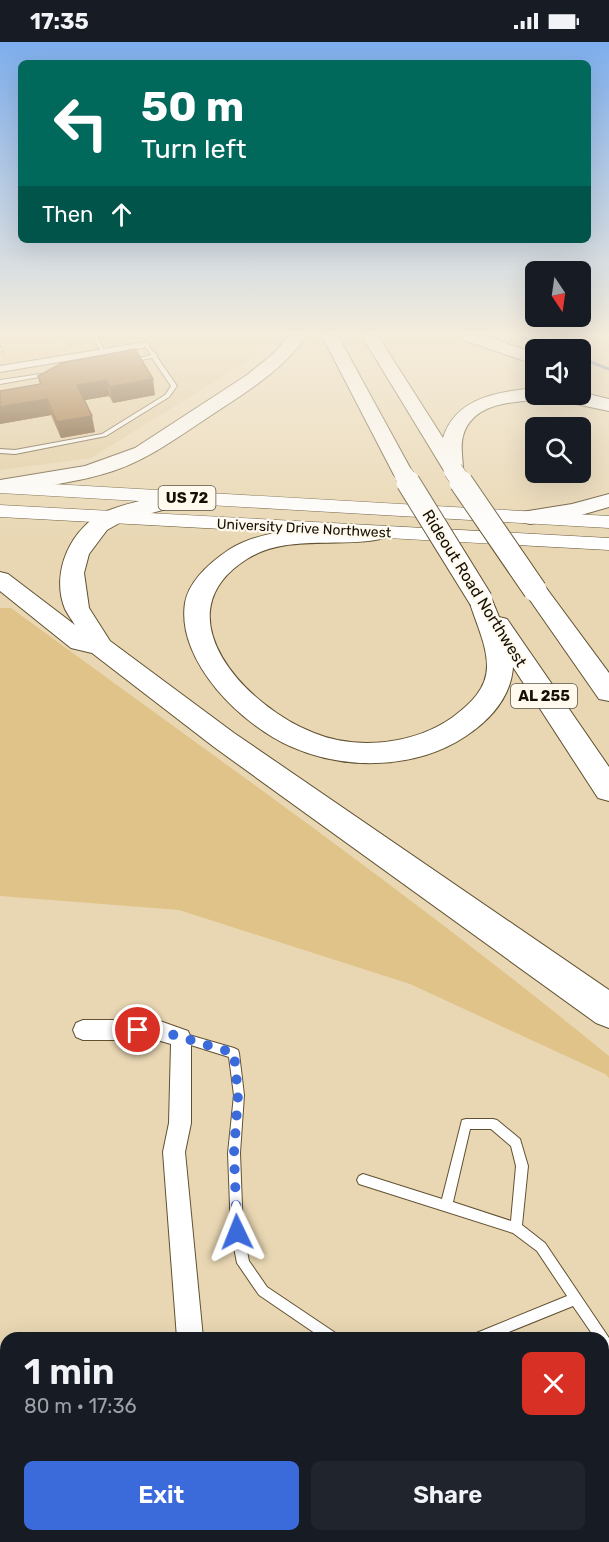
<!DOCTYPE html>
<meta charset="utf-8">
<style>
body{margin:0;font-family:Rubik,sans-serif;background:#20242c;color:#f1f3f6;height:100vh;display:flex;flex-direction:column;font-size:22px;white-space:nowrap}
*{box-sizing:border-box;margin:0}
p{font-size:20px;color:#9ea1a6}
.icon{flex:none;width:33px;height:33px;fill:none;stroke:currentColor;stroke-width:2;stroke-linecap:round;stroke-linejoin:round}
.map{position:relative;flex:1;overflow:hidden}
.drawer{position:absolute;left:0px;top:1290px;width:609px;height:210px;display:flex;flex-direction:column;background:#171b24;border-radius:18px 18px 0 0;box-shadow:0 6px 24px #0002}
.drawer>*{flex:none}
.guide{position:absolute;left:18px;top:18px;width:573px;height:183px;border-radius:9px;box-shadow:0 6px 24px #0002;background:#00695c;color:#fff;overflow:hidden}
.needle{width:39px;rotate:167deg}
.buttons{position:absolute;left:525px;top:219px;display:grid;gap:12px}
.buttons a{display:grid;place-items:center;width:66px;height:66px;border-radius:9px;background:#171b24;box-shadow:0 6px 24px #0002;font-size:30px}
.pin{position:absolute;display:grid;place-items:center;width:51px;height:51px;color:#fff;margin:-26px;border:3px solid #fff;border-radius:50%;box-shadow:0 2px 6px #0007}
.me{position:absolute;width:66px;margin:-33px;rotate:358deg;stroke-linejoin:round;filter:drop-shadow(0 0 4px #0008)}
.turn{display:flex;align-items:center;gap:21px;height:126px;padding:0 24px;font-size:27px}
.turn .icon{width:78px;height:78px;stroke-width:2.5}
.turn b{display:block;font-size:42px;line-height:51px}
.then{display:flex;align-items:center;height:57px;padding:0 24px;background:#0003;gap:12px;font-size:22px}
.round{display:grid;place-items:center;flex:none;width:63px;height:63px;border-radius:9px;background:#20242c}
.head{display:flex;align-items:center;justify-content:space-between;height:102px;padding:0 24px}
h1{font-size:36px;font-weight:600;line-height:45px}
.cta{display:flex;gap:12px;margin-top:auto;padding:12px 24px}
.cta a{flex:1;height:69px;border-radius:9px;background:#3b6adb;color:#fff;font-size:24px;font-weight:600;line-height:69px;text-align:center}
.cta a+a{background:#20242c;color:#f1f3f6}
.status{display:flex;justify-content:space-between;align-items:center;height:42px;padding:0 30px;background:#171b24;direction:ltr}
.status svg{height:16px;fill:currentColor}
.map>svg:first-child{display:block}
</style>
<div class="status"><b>17:35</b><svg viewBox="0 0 49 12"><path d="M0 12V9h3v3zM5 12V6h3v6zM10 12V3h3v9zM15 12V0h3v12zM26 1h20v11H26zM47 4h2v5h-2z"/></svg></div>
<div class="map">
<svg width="609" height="1500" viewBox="0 0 609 1500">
<rect width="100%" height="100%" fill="#e9d7b3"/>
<path fill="#e0cb9f" d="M 0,294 L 262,294 L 256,314 L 91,416 L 0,428 Z"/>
<g fill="#e0c389">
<path d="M 0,294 L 87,294 L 90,306 L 6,320 L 0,305 Z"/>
<path d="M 0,566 L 11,566 C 212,713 416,856 609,1014 L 609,1036 L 605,1032 L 410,942 L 179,868 L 0,854 Z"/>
</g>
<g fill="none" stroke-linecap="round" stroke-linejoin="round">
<g stroke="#6078ad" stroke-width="3">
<path d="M 519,294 L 556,308"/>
<path d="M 580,316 L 609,327"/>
</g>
<g stroke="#615131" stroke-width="2">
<g id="service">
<path d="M 93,294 L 97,295 L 105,310 L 105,311 L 101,310 Z"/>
<path d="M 146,302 L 157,313 L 157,315 L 177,344 L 169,355 L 106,394 L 15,412 L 0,411 L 0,407 L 15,408 L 102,392 L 165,353 L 171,344 L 152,316 L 129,320 L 127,319 L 151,313 L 144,303 Z"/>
<path d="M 48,331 L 50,331 L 50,333 L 0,342 L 0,338 Z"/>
<path d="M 182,991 L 234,1006 L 238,1008 L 239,1011 L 244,1053 L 240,1111 L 243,1190 L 249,1219 L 267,1245 L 337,1292 L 339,1296 L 322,1296 L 259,1253 L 237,1221 L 231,1190 L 228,1111 L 234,1053 L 229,1015 L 178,999 L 177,996 L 178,993 Z"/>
<path d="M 466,1077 L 493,1077 L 497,1078 L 520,1097 L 528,1124 L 522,1183 L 545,1201 L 580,1253 L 609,1296 L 609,1312 L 603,1308 L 603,1296 L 595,1296 L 573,1264 L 494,1296 L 472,1296 L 474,1292 L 567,1254 L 537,1209 L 513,1191 L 359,1142 L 357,1138 L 359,1134 L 363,1132 L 442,1157 L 461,1082 L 462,1078 ZM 470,1087 L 491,1087 L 511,1104 L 516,1124 L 511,1179 L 453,1160 Z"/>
<path d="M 603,1361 L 608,1363 L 609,1366 L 609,1387 L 604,1385 L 603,1382 Z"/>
<rect x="359" y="1494" width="14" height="6"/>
</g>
</g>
<g stroke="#615131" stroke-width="2">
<g id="minor">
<path d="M 146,300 L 149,301 L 149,305 L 0,330 L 0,324 Z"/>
<path d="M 83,978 L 157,978 L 188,989 L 191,996 L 191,1081 L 185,1110 L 203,1296 L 177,1296 L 163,1110 L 169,1081 L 171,1002 L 157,998 L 83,998 L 76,995 L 73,988 L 76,981 Z"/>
<rect x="191" y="1494" width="28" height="6"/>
</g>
</g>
<g stroke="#615131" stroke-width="1">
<g id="tertiary">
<path d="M 0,1457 L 6,1460 L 6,1494 L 0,1491 Z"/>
<path d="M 24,1494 L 67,1494 L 70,1500 L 27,1500 Z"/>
</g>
</g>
<g stroke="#615131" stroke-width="1">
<g id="trunk">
<path d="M 0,439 L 609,474 L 609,486 L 0,451 Z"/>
<path d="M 0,463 L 609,496 L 609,508 L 0,475 Z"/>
</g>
</g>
<g stroke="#615131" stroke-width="2">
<g id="motorway">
<path d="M 289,294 L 306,294 C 281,331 241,353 204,378 C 175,397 147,418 113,429 C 76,441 38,445 0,450 L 0,438 L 85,424 L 135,406 L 247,333 L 273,312 Z"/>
<path d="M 322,294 L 338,294 L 414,433 L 411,437 L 404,439 L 397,437 L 394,433 Z"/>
<path d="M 362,294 L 378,294 L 443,396 C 456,355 498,350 536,346 L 536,352 L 545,352 L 543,356 L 536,358 C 509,360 472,362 463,394 C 460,405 463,417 463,428 L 460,432 L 453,434 L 446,432 Z"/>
<path d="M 462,294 L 486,294 L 536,312 L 536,323 L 464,298 Z"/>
<path d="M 580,350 L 609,357 L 609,369 L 547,356 L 545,352 L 580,352 Z"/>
<path d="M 180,450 L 188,451 L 191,456 L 188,461 L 123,479 L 107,488 L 89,512 L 84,531 L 89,566 L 110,599 L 234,691 L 609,948 L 609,986 L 596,981 L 214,705 L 92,611 L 71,606 L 0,549 L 0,530 L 8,532 L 75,583 C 72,578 68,573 65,567 C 50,531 71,484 107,469 C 130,460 156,455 180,450 Z"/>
<path d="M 609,452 L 609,465 L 574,475 L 530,482 L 522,480 L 519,475 L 522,470 L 572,462 Z"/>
<path d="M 377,484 L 385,486 L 388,491 L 385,496 C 340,507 288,491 247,517 C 158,573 248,666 314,691 C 358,709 415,702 453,675 C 470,662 487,647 487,624 C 487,602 475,579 469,558 L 472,553 L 481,550 L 490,553 L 499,575 L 507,577 L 609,725 L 609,759 L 598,756 L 513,625 C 511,655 490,678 466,694 C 417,727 346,729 292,705 C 243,684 176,620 185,561 C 189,538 212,519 230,507 C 272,482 330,487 377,484 Z"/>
<path d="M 535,541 L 544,543 L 609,631 L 609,659 L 599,657 L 523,548 L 526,543 Z"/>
</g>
</g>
<g stroke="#80745c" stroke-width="2" stroke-dasharray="3 3" stroke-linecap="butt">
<path d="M 62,294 L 72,303"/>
<path d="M 0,303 L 4,315"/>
</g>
<use href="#service" fill="#fff" fill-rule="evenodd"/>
<use href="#minor" fill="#fff" fill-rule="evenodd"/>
<use href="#tertiary" fill="#fff" fill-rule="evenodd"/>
<use href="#trunk" fill="#fff" fill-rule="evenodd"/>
<use href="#motorway" fill="#fff" fill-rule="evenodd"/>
<g stroke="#615131" stroke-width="20" stroke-linecap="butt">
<g id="motorway-bridge-far1">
<path d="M 453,428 L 462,441"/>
<path d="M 404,433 L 409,441"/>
</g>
</g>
<g stroke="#615131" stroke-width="25" stroke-linecap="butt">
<g id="motorway-bridge">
<path d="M 408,440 L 481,558"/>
<path d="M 461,440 L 535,548"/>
</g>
</g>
<use href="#motorway-bridge-far1" stroke="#fff" stroke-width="19"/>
<use href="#motorway-bridge" stroke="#fff" stroke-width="23"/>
</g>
<path fill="#7a4d1c" d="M 62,321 L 155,353 L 113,361 L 109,354 L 84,358 L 95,390 L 61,396 L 51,373 L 0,382 L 0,349 L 40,343 L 38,334 Z"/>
<g fill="#633f16">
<path d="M 153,337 L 155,353 L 113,361 L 110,345 Z"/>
<path d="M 107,338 L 109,354 L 80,359 L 77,343 Z"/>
<path d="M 47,357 L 51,373 L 0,382 L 0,365 Z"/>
<path d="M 92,374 L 95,390 L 61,396 L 57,380 Z"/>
</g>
<path fill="#8e5a20" stroke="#633f16" stroke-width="1.5" d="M 135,307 L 153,337 L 110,345 L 107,338 L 77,343 L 92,374 L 57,380 L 47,357 L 0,365 L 0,349 L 41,342 L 38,334 L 62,321 Z"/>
<linearGradient id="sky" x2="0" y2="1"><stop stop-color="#7eaeed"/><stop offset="0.58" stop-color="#f5eddd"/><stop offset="1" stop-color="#f5eddd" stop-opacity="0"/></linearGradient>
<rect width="609" height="504" fill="url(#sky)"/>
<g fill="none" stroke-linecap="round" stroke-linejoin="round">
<path stroke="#3b6adb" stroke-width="10" stroke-dasharray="0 18" d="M 138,988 L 157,988 L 234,1011 L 238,1053 L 234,1111 L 237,1190"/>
</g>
<g text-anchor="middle" stroke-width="4.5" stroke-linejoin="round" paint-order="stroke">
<g font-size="14" fill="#161004" stroke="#fff9ee">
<text transform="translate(304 486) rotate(3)" y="5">University Drive Northwest</text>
</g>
<g fill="#fff9ee" stroke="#5c564a" stroke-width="1.5">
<rect x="158.5" y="444" width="57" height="24" rx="4.5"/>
<rect x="511" y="642" width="66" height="24" rx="4.5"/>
</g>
<g font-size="15" font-weight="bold" fill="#161004">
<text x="187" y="461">US 72</text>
<text x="544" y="659">AL 255</text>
</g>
<g font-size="16" fill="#161004" stroke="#fff9ee">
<text transform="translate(475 546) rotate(58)" y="6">Rideout Road Northwest</text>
</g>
</g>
</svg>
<div class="buttons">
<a><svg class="needle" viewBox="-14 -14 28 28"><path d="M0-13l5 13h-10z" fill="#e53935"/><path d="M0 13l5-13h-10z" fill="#9ea1a6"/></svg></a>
<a><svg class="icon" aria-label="sound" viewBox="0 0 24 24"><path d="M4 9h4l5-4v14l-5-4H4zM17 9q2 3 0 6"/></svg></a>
<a><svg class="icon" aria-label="search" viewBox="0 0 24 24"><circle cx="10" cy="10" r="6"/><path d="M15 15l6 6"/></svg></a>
</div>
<div class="pin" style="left:138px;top:988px;background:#d93025"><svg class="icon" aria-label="arrive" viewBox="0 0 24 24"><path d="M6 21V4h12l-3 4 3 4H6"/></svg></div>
<svg class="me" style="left:237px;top:1190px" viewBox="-20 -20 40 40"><path d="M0-17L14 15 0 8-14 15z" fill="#3b6adb" stroke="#fff" stroke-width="4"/></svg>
<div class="guide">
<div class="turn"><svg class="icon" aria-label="left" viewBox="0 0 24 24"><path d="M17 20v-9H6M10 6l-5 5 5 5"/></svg><div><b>50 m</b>Turn left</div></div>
<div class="then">Then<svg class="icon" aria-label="ahead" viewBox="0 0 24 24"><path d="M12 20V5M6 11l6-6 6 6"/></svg></div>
</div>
<section class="drawer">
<div class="head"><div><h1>1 min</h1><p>80 m · 17:36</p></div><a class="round" style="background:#d93025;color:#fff"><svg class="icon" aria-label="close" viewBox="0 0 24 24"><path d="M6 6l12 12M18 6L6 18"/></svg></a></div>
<div class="cta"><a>Exit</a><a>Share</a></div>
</section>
</div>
